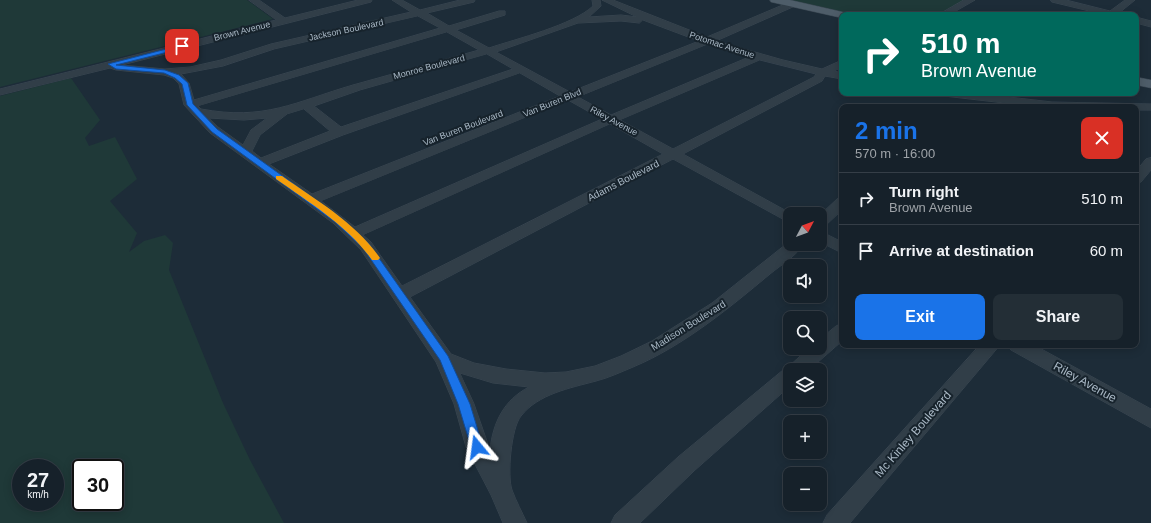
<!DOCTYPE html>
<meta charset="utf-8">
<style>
body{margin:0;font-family:Helvetica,sans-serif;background:#232e36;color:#f1f3f6;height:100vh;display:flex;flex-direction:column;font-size:15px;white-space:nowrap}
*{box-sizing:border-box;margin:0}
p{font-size:13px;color:#9ea3a8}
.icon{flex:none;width:22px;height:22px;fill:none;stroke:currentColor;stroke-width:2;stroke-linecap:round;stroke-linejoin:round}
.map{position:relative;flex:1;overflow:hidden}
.details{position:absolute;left:839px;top:104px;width:300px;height:244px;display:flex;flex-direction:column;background:#16212a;border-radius:8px;box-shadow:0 2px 10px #0003,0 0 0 1px #353e47}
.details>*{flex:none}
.banner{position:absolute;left:839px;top:12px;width:300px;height:84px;border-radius:8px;box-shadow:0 2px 10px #0003,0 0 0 1px #353e47;background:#00695c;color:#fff;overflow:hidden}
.needle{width:26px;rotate:49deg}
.tools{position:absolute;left:783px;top:207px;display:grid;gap:8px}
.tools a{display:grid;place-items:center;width:44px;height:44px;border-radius:8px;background:#16212a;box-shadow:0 2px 10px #0003,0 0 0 1px #353e47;font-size:20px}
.speed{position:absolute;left:12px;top:459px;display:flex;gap:8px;font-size:20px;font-weight:700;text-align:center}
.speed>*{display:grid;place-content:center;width:52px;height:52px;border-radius:50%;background:#16212a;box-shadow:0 2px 10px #0003,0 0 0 1px #353e47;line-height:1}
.speed small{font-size:10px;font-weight:400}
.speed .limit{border:2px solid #111;border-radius:6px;background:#fff;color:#111}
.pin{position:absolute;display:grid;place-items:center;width:34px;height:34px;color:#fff;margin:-17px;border-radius:8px;box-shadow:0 2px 6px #0006}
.me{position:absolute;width:44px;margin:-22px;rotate:344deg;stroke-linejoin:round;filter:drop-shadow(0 0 3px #0008)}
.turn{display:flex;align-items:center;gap:14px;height:84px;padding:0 16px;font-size:18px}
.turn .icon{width:52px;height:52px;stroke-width:2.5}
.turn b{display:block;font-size:28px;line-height:34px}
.round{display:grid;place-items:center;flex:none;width:42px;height:42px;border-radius:8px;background:#232e36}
.headline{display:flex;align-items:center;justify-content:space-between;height:68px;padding:0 16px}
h1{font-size:24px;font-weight:800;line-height:30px;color:#1a73e8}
.action{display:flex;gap:8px;margin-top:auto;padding:8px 16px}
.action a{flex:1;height:46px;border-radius:8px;background:#1a73e8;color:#fff;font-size:16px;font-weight:800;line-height:46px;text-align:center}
.action a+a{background:#232e36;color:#f1f3f6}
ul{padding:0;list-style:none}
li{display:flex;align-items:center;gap:12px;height:52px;padding:0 16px;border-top:1px solid #353e47}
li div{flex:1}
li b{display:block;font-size:15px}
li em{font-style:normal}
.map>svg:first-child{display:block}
</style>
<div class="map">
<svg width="1151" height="523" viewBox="0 0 1151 523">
<rect width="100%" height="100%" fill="#1d2c38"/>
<g fill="#1f3938" fill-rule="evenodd">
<path d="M 0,0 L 247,0 L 273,19 L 0,87 Z"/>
<path d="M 789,0 L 966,0 L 936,15 L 856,15 Z"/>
<path d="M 71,78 L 100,120 L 85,138 L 89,146 L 115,137 L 137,179 L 110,201 L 137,233 L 129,252 L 144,241 L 165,235 L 173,243 L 169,270 L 223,403 L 250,460 L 284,523 L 0,523 L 0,96 ZM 21,468 L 55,468 L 55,502 L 21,502 ZM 81,468 L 115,468 L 115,502 L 81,502 Z"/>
</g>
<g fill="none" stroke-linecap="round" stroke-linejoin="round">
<g stroke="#3a4752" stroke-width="1">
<g id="minor">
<path d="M 249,0 L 259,0 L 285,18 L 358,0 L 372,0 L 371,2 L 122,65 L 165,69 L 190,67 L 221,60 L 271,44 L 411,12 L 392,0 L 402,0 L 420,10 L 460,0 L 475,0 L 474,2 L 427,13 L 449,26 L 499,11 L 505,11 L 505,15 L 456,30 L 489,48 C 516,39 573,25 593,6 L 592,0 L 600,0 L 601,6 L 589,17 L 621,15 L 637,17 L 602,0 L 613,0 L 707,37 L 792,1 L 795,2 L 795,6 L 716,41 L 783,60 L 822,69 L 842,60 L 842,67 L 834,71 L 842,73 L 842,79 L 825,76 L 822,81 L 683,154 L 792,214 L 790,214 L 790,223 L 673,159 L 410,297 L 451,354 L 474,363 L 506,369 L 545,373 L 566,372 L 595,366 L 621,356 L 652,341 L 712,303 L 790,241 L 790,244 L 804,244 C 796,256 781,265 770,274 C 728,309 683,346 633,367 C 621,372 608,378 596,381 C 570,388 538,394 521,416 C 511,428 507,476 512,490 C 516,501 522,512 527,523 L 503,523 L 491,495 L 466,447 L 454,404 L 436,362 L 361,250 L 333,223 L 210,133 L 184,105 L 179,84 L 173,78 L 164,75 L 116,70 L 110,68 L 0,95 L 0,89 L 276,20 ZM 418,16 L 440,28 L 194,100 L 189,83 L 181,74 L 223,66 L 274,49 ZM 643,20 L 699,41 L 570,92 L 496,52 L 578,23 L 621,21 L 639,23 ZM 447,32 L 479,50 C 437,62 395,73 353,85 C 295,102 265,121 201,109 L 198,106 ZM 708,44 L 749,57 L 611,115 L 578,97 ZM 487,54 L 513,69 L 341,127 L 314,106 L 360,90 ZM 760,60 L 816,74 L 814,77 L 673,149 L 620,120 ZM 520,73 L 560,96 L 312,194 L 269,164 L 343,135 ZM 568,100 L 602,119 L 355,227 L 321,201 ZM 304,109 L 330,131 L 261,158 L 252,151 L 260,135 L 287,114 ZM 209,118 L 244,120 L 267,118 L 251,130 L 243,145 L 218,127 ZM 610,124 L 663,154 L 402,286 L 371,242 L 363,235 ZM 460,373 L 493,383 L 529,387 C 504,400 493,422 490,450 L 474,404 Z"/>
<path d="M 964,0 L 975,0 L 949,15 L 938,15 Z"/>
<path d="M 1051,0 L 1066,0 L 1110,11 L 1125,0 L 1135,0 L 1119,13 L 1122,15 L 1106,15 L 1052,2 Z"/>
<path d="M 1136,17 L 1151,21 L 1151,27 L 1136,23 Z"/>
<path d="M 938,93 L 974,93 L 1052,102 L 1151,104 L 1151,110 L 1136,110 L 1136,107 L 1039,107 L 944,96 Z"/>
<path d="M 1151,158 L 1151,170 L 1141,182 L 1136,183 L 1136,171 L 1146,159 Z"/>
<path d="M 842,198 L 842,210 L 825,226 L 820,228 L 820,215 L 837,199 Z"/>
<path d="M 820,231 L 842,242 L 842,253 L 820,242 Z"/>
<path d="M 842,324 L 842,341 L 809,370 L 790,370 L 790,386 L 694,471 L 640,523 L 611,523 L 615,515 L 678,457 L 783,370 L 787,368 L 809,348 L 820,348 L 820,339 L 836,326 Z"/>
<path d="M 980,345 L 1000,345 L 850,523 L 823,523 L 827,515 Z"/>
<path d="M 1009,345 L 1034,345 L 1151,409 L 1151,428 L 1011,350 Z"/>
</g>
</g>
<g stroke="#3a4752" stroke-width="1">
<g id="major">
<path d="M 770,0 L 790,0 L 847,13 L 849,15 L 842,15 L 842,18 L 771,2 Z"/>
<path d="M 1136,77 L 1151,80 L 1151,88 L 1136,85 Z"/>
</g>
</g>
<use href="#minor" fill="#313e48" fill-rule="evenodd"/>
<use href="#major" fill="#4e5d69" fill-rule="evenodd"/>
</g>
<path fill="#1a73e8" stroke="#114b97" d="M 182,45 L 184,48 L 116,65 L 165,70 L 179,75 L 188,83 L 193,104 L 217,129 L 341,218 L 369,244 L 448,356 L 470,404 L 483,447 L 481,451 L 477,452 L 472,451 L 471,447 L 458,404 L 440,360 L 363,248 L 335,222 L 212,132 L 187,105 L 182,84 L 175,78 L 164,73 L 116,69 L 108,64 Z"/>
<path fill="#f59e0b" d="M 276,176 L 282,176 C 316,200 356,223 380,258 L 378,260 L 372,260 C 348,226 310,203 276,179 Z"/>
<g text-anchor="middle" stroke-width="4" stroke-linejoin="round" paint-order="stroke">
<g font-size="9" fill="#aab9c6" stroke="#17232c">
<text transform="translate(346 30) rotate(-12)" y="3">Jackson Boulevard</text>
<text transform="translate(242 31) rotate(-14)" y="3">Brown Avenue</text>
<text transform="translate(722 45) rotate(18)" y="3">Potomac Avenue</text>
<text transform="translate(429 67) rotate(-15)" y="3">Monroe Boulevard</text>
<text transform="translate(552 103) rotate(-22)" y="3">Van Buren Blvd</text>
<text transform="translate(614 121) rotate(28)" y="3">Riley Avenue</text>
<text transform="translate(463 128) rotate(-21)" y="3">Van Buren Boulevard</text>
</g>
<g font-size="10" fill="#aab9c6" stroke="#17232c">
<text transform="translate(623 180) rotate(-27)" y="4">Adams Boulevard</text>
<text transform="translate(688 325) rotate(-32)" y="4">Madison Boulevard</text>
</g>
<g font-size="12" fill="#aab9c6" stroke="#17232c">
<text transform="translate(1085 382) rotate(29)" y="4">Riley Avenue</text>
<text transform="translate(913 434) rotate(-49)" y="4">Mc Kinley Boulevard</text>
</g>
</g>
</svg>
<div class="tools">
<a><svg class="needle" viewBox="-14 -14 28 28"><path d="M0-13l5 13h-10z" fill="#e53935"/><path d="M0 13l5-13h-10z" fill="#9ea3a8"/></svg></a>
<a><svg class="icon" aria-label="sound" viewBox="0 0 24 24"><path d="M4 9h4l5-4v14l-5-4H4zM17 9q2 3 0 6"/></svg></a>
<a><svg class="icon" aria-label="search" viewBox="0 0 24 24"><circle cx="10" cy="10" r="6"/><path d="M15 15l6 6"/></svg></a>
<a><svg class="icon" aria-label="layers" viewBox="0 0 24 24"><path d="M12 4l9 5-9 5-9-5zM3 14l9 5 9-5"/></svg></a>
<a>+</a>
<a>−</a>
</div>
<div class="speed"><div>27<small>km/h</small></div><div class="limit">30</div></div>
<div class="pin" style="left:182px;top:46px;background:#d93025"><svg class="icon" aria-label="arrive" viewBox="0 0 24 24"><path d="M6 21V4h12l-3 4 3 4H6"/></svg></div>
<svg class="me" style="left:477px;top:447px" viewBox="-20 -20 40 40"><path d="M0-17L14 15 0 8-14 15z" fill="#1a73e8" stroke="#fff" stroke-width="4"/></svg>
<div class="banner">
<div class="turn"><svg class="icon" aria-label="right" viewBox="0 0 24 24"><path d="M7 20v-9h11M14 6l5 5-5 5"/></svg><div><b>510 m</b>Brown Avenue</div></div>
</div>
<section class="details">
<div class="headline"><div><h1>2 min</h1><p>570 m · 16:00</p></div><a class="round" style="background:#d93025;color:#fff"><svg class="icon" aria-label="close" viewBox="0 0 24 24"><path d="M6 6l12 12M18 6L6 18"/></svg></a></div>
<ul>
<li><svg class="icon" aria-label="right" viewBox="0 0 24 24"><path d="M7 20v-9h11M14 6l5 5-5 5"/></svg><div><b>Turn right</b><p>Brown Avenue</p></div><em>510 m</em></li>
<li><svg class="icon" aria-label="arrive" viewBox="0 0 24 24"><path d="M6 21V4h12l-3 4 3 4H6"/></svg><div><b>Arrive at destination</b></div><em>60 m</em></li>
</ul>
<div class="action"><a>Exit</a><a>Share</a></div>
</section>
</div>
